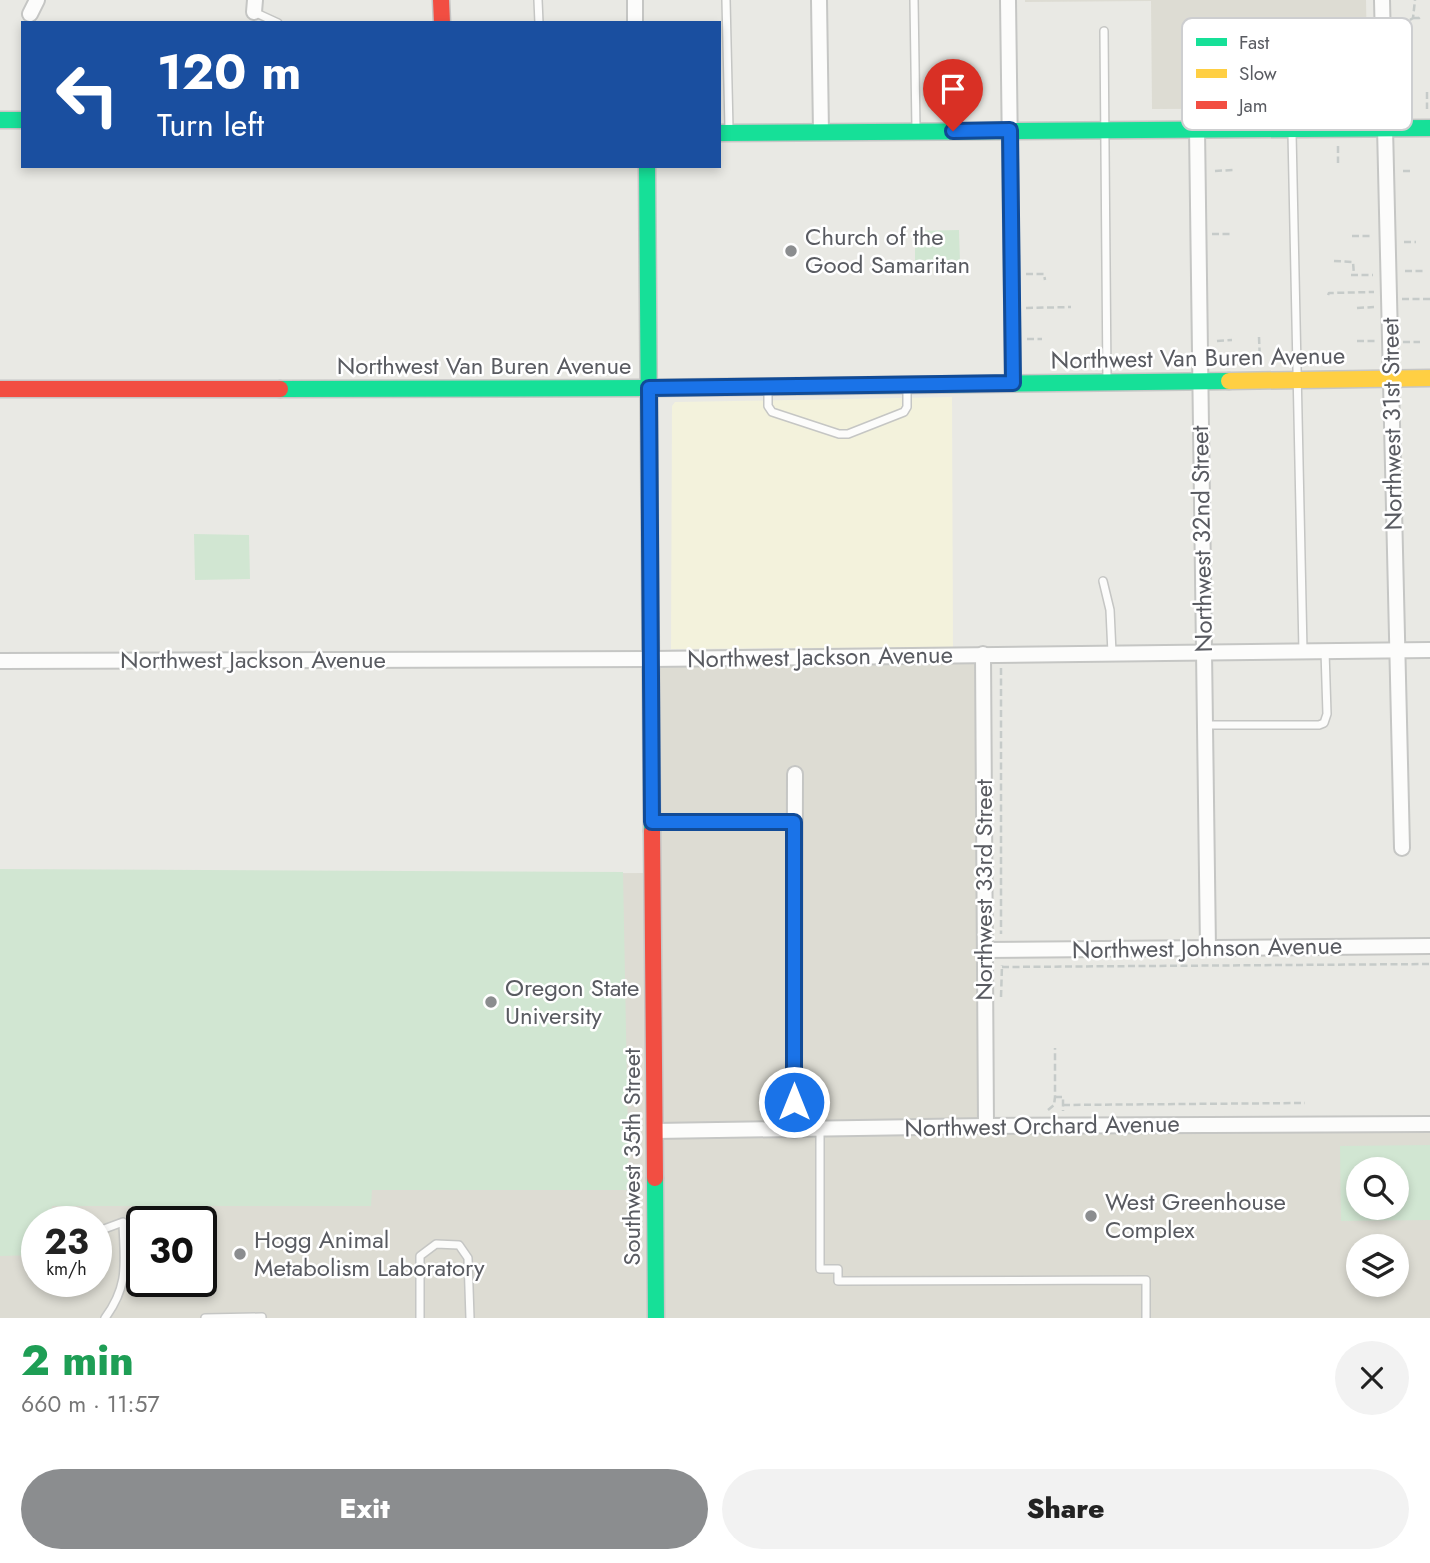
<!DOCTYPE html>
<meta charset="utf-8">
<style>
body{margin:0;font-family:Jost,sans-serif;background:#f2f2f2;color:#222;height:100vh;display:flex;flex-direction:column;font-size:26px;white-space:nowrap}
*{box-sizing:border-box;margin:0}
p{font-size:23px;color:#767676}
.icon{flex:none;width:38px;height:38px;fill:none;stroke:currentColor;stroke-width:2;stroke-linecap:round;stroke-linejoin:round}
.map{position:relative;height:1318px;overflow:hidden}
.side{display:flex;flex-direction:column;background:#fff;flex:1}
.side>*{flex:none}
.banner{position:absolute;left:21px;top:21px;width:700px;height:147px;border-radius:0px;box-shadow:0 4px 10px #0003;background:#1a4fa0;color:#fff;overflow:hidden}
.fabs{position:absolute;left:1346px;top:1157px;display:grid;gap:14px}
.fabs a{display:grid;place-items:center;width:63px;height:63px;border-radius:50%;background:#fff;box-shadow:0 4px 10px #0003;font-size:35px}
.speed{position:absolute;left:21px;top:1206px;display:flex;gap:14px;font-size:35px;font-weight:700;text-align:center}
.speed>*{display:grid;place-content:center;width:91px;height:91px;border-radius:50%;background:#fff;box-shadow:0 4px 10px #0003;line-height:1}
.speed small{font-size:18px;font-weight:400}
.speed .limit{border:4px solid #111;border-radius:10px;background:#fff;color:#111}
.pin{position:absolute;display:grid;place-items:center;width:60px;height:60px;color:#fff;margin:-72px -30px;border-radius:50% 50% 50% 0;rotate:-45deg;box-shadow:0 0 7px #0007}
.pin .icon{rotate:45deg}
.me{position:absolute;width:77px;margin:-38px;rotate:0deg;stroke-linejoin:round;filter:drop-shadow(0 0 5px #0008)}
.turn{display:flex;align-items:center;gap:24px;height:147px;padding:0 21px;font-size:32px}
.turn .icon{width:91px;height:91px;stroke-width:2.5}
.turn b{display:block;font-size:49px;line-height:60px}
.round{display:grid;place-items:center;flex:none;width:74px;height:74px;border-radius:37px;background:#f2f2f2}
.headline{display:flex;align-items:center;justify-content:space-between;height:119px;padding:0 21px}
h1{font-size:42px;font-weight:800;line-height:52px;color:#1e9e55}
.button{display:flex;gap:14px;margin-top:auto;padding:14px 21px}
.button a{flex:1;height:80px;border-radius:42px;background:#8b8d8f;color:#fff;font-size:28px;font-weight:800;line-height:80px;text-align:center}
.button a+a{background:#f2f2f2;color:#222}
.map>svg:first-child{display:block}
</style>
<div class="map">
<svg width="1430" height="1318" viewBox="0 0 1430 1318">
<rect width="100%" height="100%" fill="#e9e9e4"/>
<path fill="#f3f2dc" d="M 952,397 L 953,647 L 671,649 L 672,406 L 675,402 Z"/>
<g fill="#dddcd3" fill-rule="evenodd">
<path d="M 1025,0 L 1366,0 L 1368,108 L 1152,109 L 1151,1 L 1025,2 Z"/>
<path d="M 979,658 L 982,1129 L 1430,1132 L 1430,1318 L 0,1318 L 0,875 L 656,873 L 657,665 ZM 1358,1169 L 1396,1169 L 1396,1208 L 1358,1208 ZM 37,1222 L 96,1222 L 96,1281 L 37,1281 ZM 142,1222 L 201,1222 L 201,1281 L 142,1281 ZM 1358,1246 L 1396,1246 L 1396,1284 L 1358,1284 Z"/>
</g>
<g fill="#d1e6d2" fill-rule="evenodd">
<path d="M 959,230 L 960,263 L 915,264 L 915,231 Z"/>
<path d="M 194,534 L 249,535 L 250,579 L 195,580 Z"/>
<path d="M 0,869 L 623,872 L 629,1190 L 372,1190 L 371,1206 L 52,1206 L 51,1221 L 37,1222 L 37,1255 L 0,1256 Z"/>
<path d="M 1430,1145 L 1430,1220 L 1341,1221 L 1340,1146 ZM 1358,1169 L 1396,1169 L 1396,1208 L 1358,1208 Z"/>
</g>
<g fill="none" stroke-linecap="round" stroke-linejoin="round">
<g stroke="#c5c6c4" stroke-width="10">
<g id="lane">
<path d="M 538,0 L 539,23"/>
<path d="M 726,0 L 729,129"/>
<path d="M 914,0 L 916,129"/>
<path d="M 254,12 L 278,23"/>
<path d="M 1104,31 L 1107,381"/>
<path d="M 1292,133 L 1303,651"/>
<path d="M 768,391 L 768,406 L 772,412 L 839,434 L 848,434 L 904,412 L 907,407 L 907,387"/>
<path d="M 1103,581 L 1110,610 L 1112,653"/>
<path d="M 1205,725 L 1319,725 L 1324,723 L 1327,714 L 1325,651"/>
<path d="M 653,823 L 794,822"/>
<path d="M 820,1129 L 820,1269 L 838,1269 L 838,1281 L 1146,1280 L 1146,1318"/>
<path d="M 96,1232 L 123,1222 C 124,1262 130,1284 105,1318"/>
<path d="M 205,1318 L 262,1317"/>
<path d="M 420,1318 L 420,1256 L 436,1244 L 459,1245 L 468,1258 L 470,1318"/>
</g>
</g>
<g stroke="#c5c6c4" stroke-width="18">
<g id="street">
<path d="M 635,0 L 635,23"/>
<path d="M 819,0 L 821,132"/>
<path d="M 1008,0 L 1013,383"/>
<path d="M 1382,0 L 1402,848"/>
<path d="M 254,12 L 255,0"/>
<path d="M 30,14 L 37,0"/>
<path d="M 1197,129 L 1208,949"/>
<path d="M 983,654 L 986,1126"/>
<path d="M 0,661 L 651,659 L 1430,650"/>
<path d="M 985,950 L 1430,946"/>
<path d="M 794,1130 L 795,774"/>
<path d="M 655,1131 L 986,1126 L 1430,1124"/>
</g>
</g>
<g stroke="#c6c6c5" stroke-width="19">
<g id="fast">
<path d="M 0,120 L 23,120"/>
<path d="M 719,133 L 1430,128"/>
<path d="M 647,166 L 652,831"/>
<path d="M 280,389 L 649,388 L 1229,381"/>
<path d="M 655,1178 L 656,1318"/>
</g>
</g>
<g stroke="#c6c6c5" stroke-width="19">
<path id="slow" d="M 1229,381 L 1430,378"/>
</g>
<g stroke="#c6c6c5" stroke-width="19">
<g id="jam">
<path d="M 441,0 L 442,23"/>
<path d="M 0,389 L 280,389"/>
<path d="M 652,831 L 655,1178"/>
</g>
</g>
<g stroke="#c6cbc9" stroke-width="2.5" stroke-dasharray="7 3.5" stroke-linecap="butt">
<path d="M 1413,18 L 1419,18 L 1422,15"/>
<path d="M 1400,22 L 1407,22 L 1413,18 L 1415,0"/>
<path d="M 1427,92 L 1427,109"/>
<path d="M 1338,146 L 1338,163"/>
<path d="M 1215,171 L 1233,170"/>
<path d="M 1403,171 L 1411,171"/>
<path d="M 1212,234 L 1230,234"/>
<path d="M 1352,236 L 1373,236"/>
<path d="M 1404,242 L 1416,242"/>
<path d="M 1334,261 L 1353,262 L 1354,275"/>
<path d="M 1405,271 L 1423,271"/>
<path d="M 1026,274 L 1044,274 L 1045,280"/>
<path d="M 1351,275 L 1373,275"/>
<path d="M 1328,295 L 1329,293 L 1374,292"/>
<path d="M 1402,299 L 1430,299"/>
<path d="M 1026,308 L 1071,307"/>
<path d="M 1357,308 L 1374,307"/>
<path d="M 1259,337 L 1260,362"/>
<path d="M 1027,339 L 1042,339"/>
<path d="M 1217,341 L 1232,340"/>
<path d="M 1357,341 L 1376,341"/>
<path d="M 1403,342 L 1420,342"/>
<path d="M 1067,352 L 1068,363"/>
<path d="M 1001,668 L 1001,934"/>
<path d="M 1002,967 L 1430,964"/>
<path d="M 1001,997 L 1002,965"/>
<path d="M 1055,1097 L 1063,1097 L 1063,1111"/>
<path d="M 1063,1105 L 1305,1103"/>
<path d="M 1048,1110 L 1054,1105 L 1055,1097 L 1055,1048"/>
</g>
<use href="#lane" stroke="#fcfcfb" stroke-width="7"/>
<use href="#street" stroke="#fcfcfb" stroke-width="14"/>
<use href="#fast" stroke="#16e098" stroke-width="16"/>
<use href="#slow" stroke="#ffcf43" stroke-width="16"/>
<use href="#jam" stroke="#f24e42" stroke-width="16"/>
</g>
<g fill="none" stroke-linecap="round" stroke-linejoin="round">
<g stroke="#114b97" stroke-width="18">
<path id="route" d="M 794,1102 L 794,822 L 652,822 L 649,388 L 1013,383 L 1010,130 L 953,131"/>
</g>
<use href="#route" stroke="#1a73e8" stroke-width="12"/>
</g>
<g fill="#8b8d8f" stroke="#fff" stroke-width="2.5">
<circle cx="791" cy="251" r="7"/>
<circle cx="491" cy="1002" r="7"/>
<circle cx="1091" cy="1216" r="7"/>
<circle cx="240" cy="1254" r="7"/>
</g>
<g text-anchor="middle" stroke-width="5" stroke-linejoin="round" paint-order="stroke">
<g font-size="24" fill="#595b61" stroke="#fff" text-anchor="start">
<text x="805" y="245">Church of the<tspan x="805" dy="28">Good Samaritan</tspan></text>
<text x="505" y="996">Oregon State<tspan x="505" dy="28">University</tspan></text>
<text x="1105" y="1210">West Greenhouse<tspan x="1105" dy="28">Complex</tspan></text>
<text x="254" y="1248">Hogg Animal<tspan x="254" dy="28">Metabolism Laboratory</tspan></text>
</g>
<g font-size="24" fill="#595b61" stroke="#fff">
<text transform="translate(1198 358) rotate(-1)" y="8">Northwest Van Buren Avenue</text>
<text x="484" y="374">Northwest Van Buren Avenue</text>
<text transform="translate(1392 424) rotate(-91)" y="8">Northwest 31st Street</text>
<text transform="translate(1202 539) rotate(-91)" y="8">Northwest 32nd Street</text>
<text transform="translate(820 657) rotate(-1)" y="8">Northwest Jackson Avenue</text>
<text x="253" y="668">Northwest Jackson Avenue</text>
<text transform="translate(984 890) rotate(-90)" y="8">Northwest 33rd Street</text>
<text transform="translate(1207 948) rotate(-1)" y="8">Northwest Johnson Avenue</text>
<text transform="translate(1042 1126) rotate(-1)" y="8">Northwest Orchard Avenue</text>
<text transform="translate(632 1157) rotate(-90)" y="8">Southwest 35th Street</text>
</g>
</g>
<rect x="1182" y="18" width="230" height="112" rx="10" fill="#fff" stroke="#cdced0" stroke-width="2"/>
<rect x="1196" y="38" width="31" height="8" fill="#16e098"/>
<rect x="1196" y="69" width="31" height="9" fill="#ffcf43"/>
<rect x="1196" y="101" width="31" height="8" fill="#f24e42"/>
<g font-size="19" fill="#595b61">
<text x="1239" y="49">Fast</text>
<text x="1239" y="80">Slow</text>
<text x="1239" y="112">Jam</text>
</g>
</svg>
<div class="fabs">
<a><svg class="icon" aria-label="search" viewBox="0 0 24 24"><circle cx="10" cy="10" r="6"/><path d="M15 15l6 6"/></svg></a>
<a><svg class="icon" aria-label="layers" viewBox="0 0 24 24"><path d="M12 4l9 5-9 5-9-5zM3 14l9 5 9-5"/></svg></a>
</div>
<div class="speed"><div>23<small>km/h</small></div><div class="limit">30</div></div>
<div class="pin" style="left:953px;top:131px;background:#d93025"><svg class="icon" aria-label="arrive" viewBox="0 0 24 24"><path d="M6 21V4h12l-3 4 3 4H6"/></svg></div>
<svg class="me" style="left:794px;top:1102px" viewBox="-20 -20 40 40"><circle r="17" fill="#1a73e8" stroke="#fff" stroke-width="3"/><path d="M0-11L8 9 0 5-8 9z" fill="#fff"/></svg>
<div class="banner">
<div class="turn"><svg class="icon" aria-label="left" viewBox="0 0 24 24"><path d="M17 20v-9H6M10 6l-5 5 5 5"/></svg><div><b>120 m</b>Turn left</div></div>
</div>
</div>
<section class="side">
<div class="headline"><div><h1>2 min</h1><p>660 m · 11:57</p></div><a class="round"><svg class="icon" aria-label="close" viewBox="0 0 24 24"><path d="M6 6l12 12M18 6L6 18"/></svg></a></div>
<div class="button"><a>Exit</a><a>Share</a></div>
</section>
